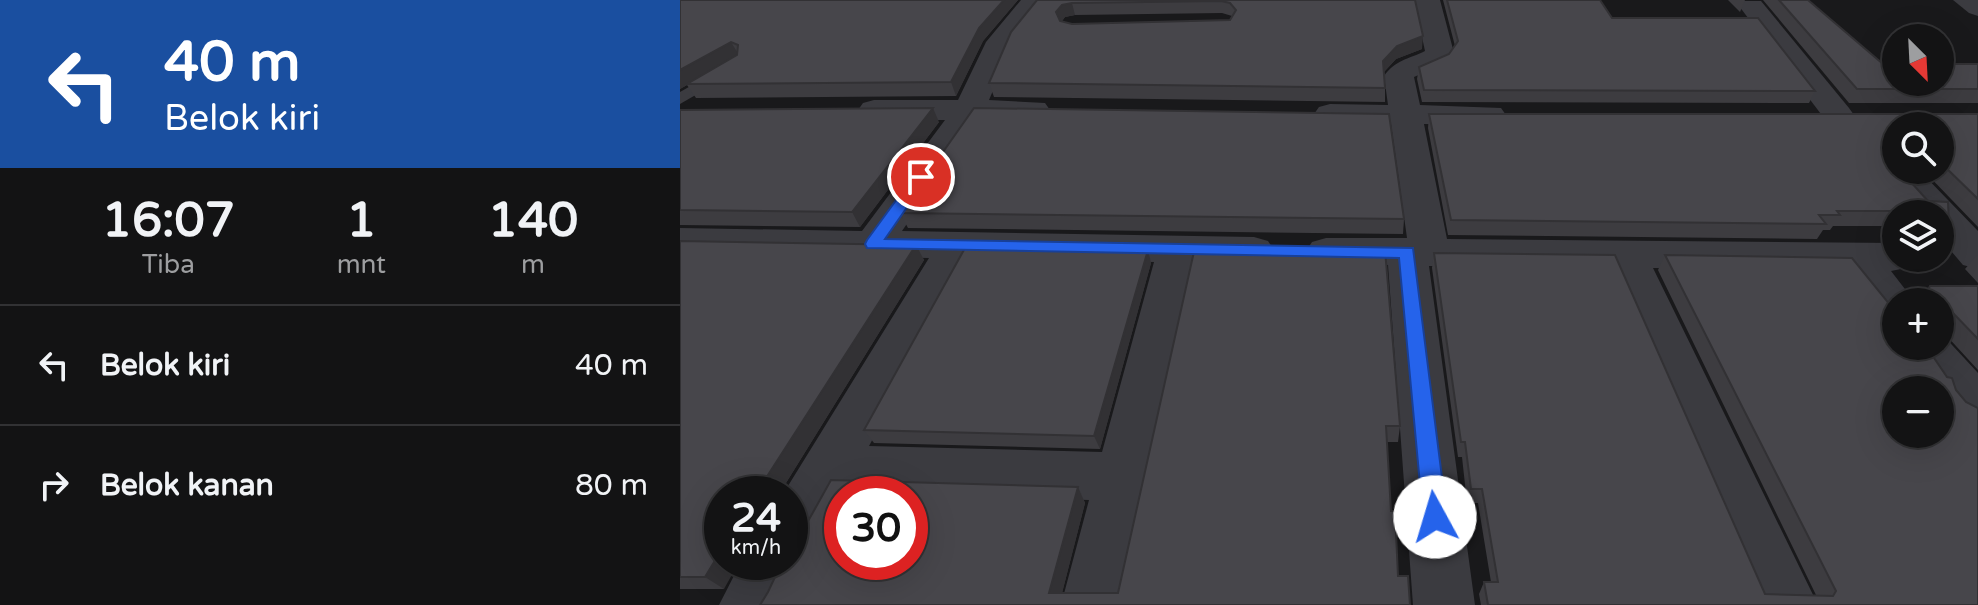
<!DOCTYPE html>
<html lang="id">
<meta charset="utf-8">
<style>
body{margin:0;font-family:"Varela Round",sans-serif;background:#202022;color:#f1f3f6;height:100vh;display:flex;flex-direction:column;font-size:30px;white-space:nowrap}
*{box-sizing:border-box;margin:0}
p{font-size:26px;color:#9d9ea0}
.icon{flex:none;width:44px;height:44px;fill:none;stroke:currentColor;stroke-width:2;stroke-linecap:round;stroke-linejoin:round}
.map{position:relative;flex:1;overflow:hidden}
.details{display:flex;flex-direction:column;background:#131314;width:680px}
.details>*{flex:none}
.top-card{background:#1a4fa0;color:#fff;overflow:hidden}
.needle{width:52px;rotate:156deg}
.tools{position:absolute;left:1202px;top:24px;display:grid;gap:16px}
.tools a{display:grid;place-items:center;width:72px;height:72px;border-radius:50%;background:#131314;box-shadow:0 8px 32px #0002,0 0 0 2px #323234;font-size:40px}
.speed{position:absolute;left:24px;top:476px;display:flex;gap:16px;font-size:40px;font-weight:700;text-align:center}
.speed>*{display:grid;place-content:center;width:104px;height:104px;border-radius:50%;background:#131314;box-shadow:0 8px 32px #0002,0 0 0 2px #323234;line-height:1}
.speed small{font-size:20px;font-weight:400}
.speed .limit{border:12px solid #d22;background:#fff;color:#111}
.pin{position:absolute;display:grid;place-items:center;width:68px;height:68px;color:#fff;margin:-34px;border:4px solid #fff;border-radius:50%;box-shadow:0 2px 8px #0007}
.me{position:absolute;width:88px;margin:-44px;rotate:354deg;stroke-linejoin:round;filter:drop-shadow(0 0 6px #0008)}
.turn{display:flex;align-items:center;gap:28px;height:168px;padding:0 32px;font-size:36px}
.turn .icon{width:104px;height:104px;stroke-width:2.5}
.turn b{display:block;font-size:56px;line-height:68px}
.eta{display:flex;justify-content:space-evenly;align-items:center;height:136px;text-align:center}
.eta b{font-size:48px;font-weight:800;line-height:56px}
ul{padding:0;list-style:none}
li{display:flex;align-items:center;gap:24px;height:120px;padding:0 32px;border-top:2px solid #323234}
li div{flex:1}
li b{display:block;font-size:30px}
li em{font-style:normal}
main{display:flex;flex:1;min-height:0}
.map>svg:first-child{display:block}
</style>
<main>
<section class="details">
<div class="top-card">
<div class="turn"><svg class="icon" aria-label="left" viewBox="0 0 24 24"><path d="M17 20v-9H6M10 6l-5 5 5 5"/></svg><div><b>40 m</b>Belok kiri</div></div>
</div>
<div class="eta">
<div><b>16:07</b><p>Tiba</p></div>
<div><b>1</b><p>mnt</p></div>
<div><b>140</b><p>m</p></div>
</div>
<ul>
<li><svg class="icon" aria-label="left" viewBox="0 0 24 24"><path d="M17 20v-9H6M10 6l-5 5 5 5"/></svg><div><b>Belok kiri</b></div><em>40 m</em></li>
<li><svg class="icon" aria-label="right" viewBox="0 0 24 24"><path d="M7 20v-9h11M14 6l5 5-5 5"/></svg><div><b>Belok kanan</b></div><em>80 m</em></li>
</ul>
</section>
<div class="map">
<svg width="1298" height="605" viewBox="0 0 1298 605">
<rect width="100%" height="100%" fill="#19191b"/>
<g fill="none" stroke-linecap="round" stroke-linejoin="round">
<path fill="#3b3b40" fill-rule="evenodd" d="M 39,70 L 47,75 L 45,78 L 0,104 L 0,92 Z"/>
<g fill="#3b3b40" fill-rule="evenodd">
<path d="M 341,0 L 367,0 L 333,43 L 309,100 L 365,103 L 370,110 L 365,117 L 298,120 L 222,231 L 574,237 L 588,241 L 594,250 L 588,259 L 574,263 L 516,262 L 443,605 L 381,605 L 409,500 L 164,493 L 131,555 L 123,558 L 125,562 L 104,605 L 39,605 L 61,562 L 110,562 L 110,494 L 103,494 L 249,258 L 0,254 L 0,228 L 182,231 L 265,120 L 194,120 L 183,117 L 178,110 L 183,103 L 194,100 L 278,100 L 306,42 ZM 290,259 L 474,262 L 422,452 L 189,446 Z"/>
<path d="M 734,0 L 760,0 L 774,53 L 766,63 L 734,77 L 740,105 L 821,108 L 826,115 L 821,122 L 810,125 L 744,124 L 767,239 L 1216,243 L 1216,258 L 1236,258 L 1231,267 L 1211,271 L 1235,302 L 1216,302 L 1216,323 L 1200,318 L 1165,270 L 973,268 L 1138,605 L 1075,605 L 931,268 L 752,266 L 749,266 L 795,605 L 733,605 L 708,265 L 646,264 L 632,260 L 626,251 L 632,242 L 646,238 L 727,238 L 711,124 L 639,121 L 634,114 L 639,107 L 650,104 L 708,105 L 704,76 C 715,60 729,59 745,51 Z"/>
<path d="M 1273,0 L 1298,0 L 1298,16 L 1289,13 Z"/>
<path d="M 1063,1 L 1081,1 L 1169,108 L 1174,115 L 1169,122 L 1158,125 L 1147,122 L 1059,6 Z"/>
<path d="M 1216,160 L 1216,170 L 1239,170 L 1298,231 L 1298,269 L 1283,265 L 1260,238 L 1260,214 L 1239,214 L 1201,170 L 1206,162 Z"/>
<path d="M 1260,332 L 1298,373 L 1298,430 C 1281,424 1261,410 1260,390 L 1255,390 L 1225,346 L 1260,346 Z"/>
</g>
</g>
<g fill="#3d3c40" fill-rule="evenodd">
<path d="M 0,0 L 338,0 L 303,41 L 276,96 L 16,98 L 7,85 L 0,89 Z"/>
<path d="M 357,0 L 735,0 L 742,49 L 716,59 L 704,72 L 705,88 L 705,102 L 314,97 L 309,83 ZM 542,13 L 552,16 L 550,20 L 392,24 L 382,21 L 385,17 L 395,15 Z"/>
<path d="M 763,0 L 920,0 L 932,18 L 1135,91 L 1129,103 L 742,102 L 737,79 L 739,67 L 769,54 L 775,46 Z"/>
<path d="M 1048,0 L 1065,0 L 1060,12 Z"/>
<path d="M 1083,0 L 1128,0 L 1203,64 L 1298,64 L 1298,103 L 1169,103 Z"/>
<path d="M 0,110 L 259,122 L 180,227 L 0,225 Z"/>
<path d="M 749,114 L 1298,114 L 1298,227 L 1243,170 L 1260,170 L 1260,126 L 1216,126 L 1216,159 L 1215,157 L 1210,159 L 1269,224 L 1260,236 L 1260,214 L 1216,214 L 1216,226 L 1153,226 L 1150,230 L 1143,230 L 1137,239 L 768,235 L 748,128 Z"/>
<path d="M 220,213 L 724,219 L 723,234 L 228,228 Z"/>
<path d="M 0,241 L 236,245 L 244,260 L 101,491 L 104,494 L 42,494 L 44,589 L 0,589 Z"/>
<path d="M 515,247 L 720,426 L 718,442 L 707,442 L 711,511 L 718,576 L 730,605 L 88,592 L 398,487 L 405,503 L 382,593 L 438,593 Z"/>
<path d="M 468,250 L 471,263 L 420,449 L 194,443 L 184,430 Z"/>
<path d="M 754,253 L 1085,594 L 1136,595 L 978,270 L 985,255 L 1210,305 L 1298,605 L 801,605 L 799,594 L 804,582 L 811,582 L 798,503 L 787,503 L 782,457 L 778,457 L 752,268 Z"/>
<path d="M 1298,254 L 1298,283 L 1285,269 Z"/>
<path d="M 1298,286 L 1298,370 L 1265,334 L 1260,340 L 1260,302 L 1221,302 L 1231,290 Z"/>
</g>
<g fill="#323134">
<path d="M 324,0 L 338,0 L 303,41 L 276,96 L 271,82 L 299,28 Z"/>
<path d="M 392,3 L 395,15 L 385,17 L 380,24 L 376,12 L 382,5 Z"/>
<path d="M 743,36 L 742,49 L 716,59 L 702,74 L 703,61 L 717,46 Z"/>
<path d="M 51,42 L 59,55 L 0,89 L 0,70 Z"/>
<path d="M 253,108 L 259,122 L 180,227 L 172,212 Z"/>
<path d="M 1216,145 L 1215,157 L 1203,160 L 1213,146 Z"/>
<path d="M 236,245 L 244,260 L 101,491 L 104,494 L 92,494 L 86,478 Z"/>
<path d="M 468,250 L 471,263 L 420,449 L 414,436 Z"/>
<path d="M 398,487 L 405,503 L 379,605 L 369,593 Z"/>
<path d="M 42,549 L 42,562 L 59,562 L 44,589 L 25,577 Z"/>
</g>
<g fill="#47464b" stroke="#323134" stroke-width="2" fill-rule="evenodd">
<path d="M 0,0 L 324,0 L 299,28 L 271,82 L 7,84 L 57,55 L 58,45 L 51,42 L 0,70 Z"/>
<path d="M 357,0 L 735,0 L 743,36 L 717,46 L 703,61 L 705,88 L 309,83 L 331,32 ZM 541,1 L 550,3 L 556,10 L 550,20 L 392,24 L 380,21 L 376,12 L 382,5 L 392,3 Z"/>
<path d="M 767,0 L 920,0 L 932,18 L 1078,18 L 1135,91 L 744,90 L 739,67 L 769,54 L 778,41 Z"/>
<path d="M 1099,0 L 1128,0 L 1203,64 L 1216,64 L 1216,82 L 1260,82 L 1260,64 L 1298,64 L 1298,89 L 1177,89 Z"/>
<path d="M 253,108 L 172,212 L 0,210 L 0,110 Z"/>
<path d="M 294,108 L 709,114 L 724,219 L 220,213 Z"/>
<path d="M 749,114 L 1298,114 L 1298,199 L 1260,162 L 1260,126 L 1216,126 L 1216,145 L 1213,146 L 1208,157 L 1216,166 L 1216,170 L 1220,170 L 1248,201 L 1268,202 L 1269,224 L 1257,211 L 1157,211 L 1160,215 L 1139,215 L 1146,224 L 771,220 Z"/>
<path d="M 0,241 L 236,245 L 86,478 L 86,482 L 92,483 L 92,494 L 42,494 L 42,549 L 25,577 L 0,577 Z"/>
<path d="M 515,247 L 705,250 L 720,426 L 706,426 L 711,511 L 715,511 L 718,576 L 728,576 L 730,605 L 80,605 L 88,592 L 102,562 L 110,562 L 110,545 L 117,541 L 151,480 L 398,487 L 369,593 L 438,593 ZM 162,494 L 230,494 L 230,562 L 162,562 Z"/>
<path d="M 285,248 L 468,250 L 414,436 L 184,430 Z"/>
<path d="M 754,253 L 935,255 L 1085,594 L 1153,596 L 1156,591 L 985,255 L 1172,258 L 1210,305 L 1216,307 L 1216,346 L 1246,346 L 1267,377 L 1272,378 L 1276,390 L 1286,402 L 1298,408 L 1298,605 L 808,605 L 804,582 L 818,582 L 802,489 L 791,489 L 785,442 L 781,442 ZM 1216,390 L 1260,390 L 1260,434 L 1216,434 Z"/>
<path d="M 1250,286 L 1298,286 L 1298,339 L 1274,314 L 1271,328 L 1260,329 L 1260,302 L 1231,302 L 1231,290 L 1248,290 Z"/>
</g>
<path fill="#2563eb" stroke="#184099" stroke-width="2" d="M 241,172 L 248,177 L 205,239 L 733,248 L 767,517 L 763,525 L 755,528 L 747,525 L 743,517 L 719,258 L 187,248 L 185,244 L 187,240 L 236,173 Z"/>
</svg>
<div class="tools">
<a><svg class="needle" viewBox="-14 -14 28 28"><path d="M0-13l5 13h-10z" fill="#e53935"/><path d="M0 13l5-13h-10z" fill="#9d9ea0"/></svg></a>
<a><svg class="icon" aria-label="search" viewBox="0 0 24 24"><circle cx="10" cy="10" r="6"/><path d="M15 15l6 6"/></svg></a>
<a><svg class="icon" aria-label="layers" viewBox="0 0 24 24"><path d="M12 4l9 5-9 5-9-5zM3 14l9 5 9-5"/></svg></a>
<a>+</a>
<a>−</a>
</div>
<div class="speed"><div>24<small>km/h</small></div><div class="limit">30</div></div>
<div class="pin" style="left:241px;top:177px;background:#d93025"><svg class="icon" aria-label="arrive" viewBox="0 0 24 24"><path d="M6 21V4h12l-3 4 3 4H6"/></svg></div>
<svg class="me" style="left:755px;top:517px" viewBox="-20 -20 40 40"><circle r="19" fill="#fff"/><path d="M0-13L10 11 0 6-10 11z" fill="#2563eb"/></svg>
</div>
</main>
